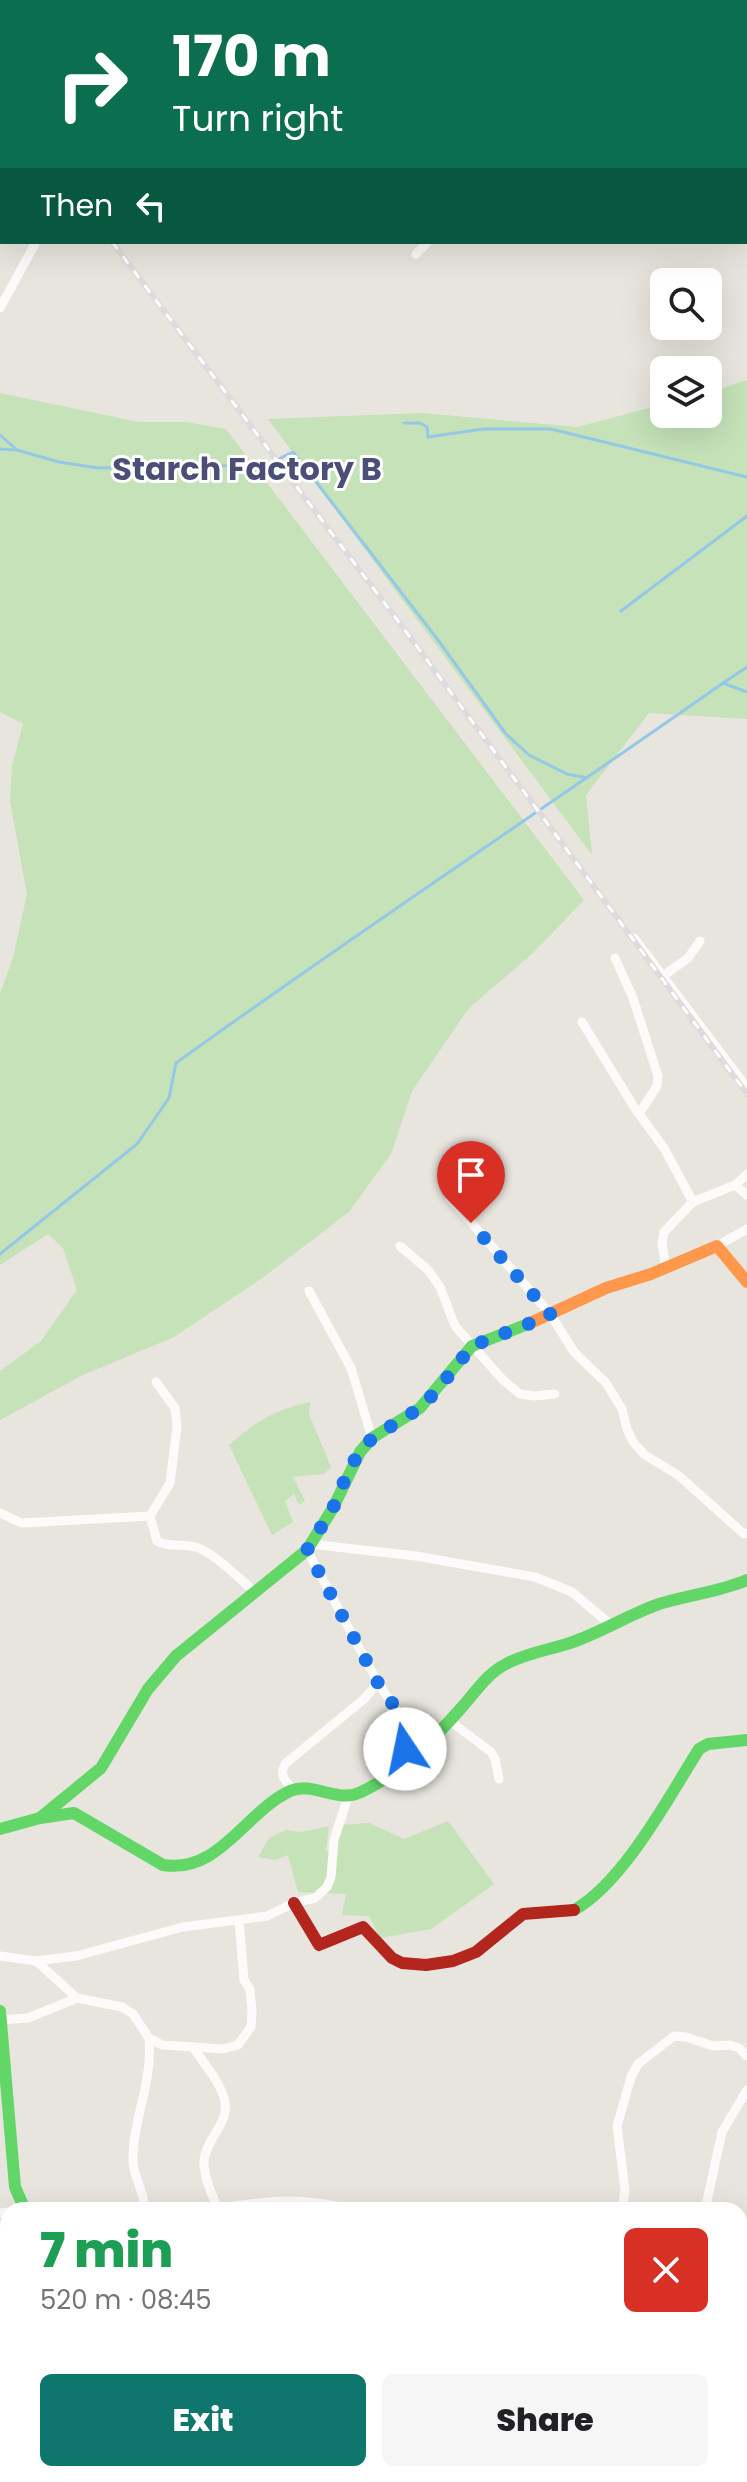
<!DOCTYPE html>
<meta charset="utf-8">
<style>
body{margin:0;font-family:Poppins,sans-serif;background:#f6f6f6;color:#202124;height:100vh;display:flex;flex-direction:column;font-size:30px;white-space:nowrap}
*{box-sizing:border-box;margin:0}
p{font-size:26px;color:#757577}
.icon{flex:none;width:44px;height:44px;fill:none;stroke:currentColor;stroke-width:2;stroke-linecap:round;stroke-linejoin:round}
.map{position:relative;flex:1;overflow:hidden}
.drawer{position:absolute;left:0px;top:2202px;width:748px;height:280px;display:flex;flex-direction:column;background:#fff;border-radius:24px 24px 0 0;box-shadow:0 8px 32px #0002}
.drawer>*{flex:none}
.top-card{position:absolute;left:0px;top:0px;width:748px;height:244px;box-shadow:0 8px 32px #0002;background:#0b6e4f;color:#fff;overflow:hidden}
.tools{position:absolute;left:650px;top:268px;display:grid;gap:16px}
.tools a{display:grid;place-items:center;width:72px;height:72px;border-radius:12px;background:#fff;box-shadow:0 8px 32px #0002;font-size:40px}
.pin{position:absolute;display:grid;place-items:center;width:68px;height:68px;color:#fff;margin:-82px -34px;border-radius:50% 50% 50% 0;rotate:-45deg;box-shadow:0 0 8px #0007}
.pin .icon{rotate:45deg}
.me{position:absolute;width:88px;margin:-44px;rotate:349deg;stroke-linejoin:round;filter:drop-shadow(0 0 6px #0008)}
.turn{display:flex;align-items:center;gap:28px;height:168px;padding:0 40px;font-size:36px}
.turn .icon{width:104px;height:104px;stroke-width:2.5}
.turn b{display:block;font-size:56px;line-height:68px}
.then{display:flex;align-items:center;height:76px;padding:0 40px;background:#0003;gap:16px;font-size:30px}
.round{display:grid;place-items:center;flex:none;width:84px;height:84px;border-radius:12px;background:#f6f6f6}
.headline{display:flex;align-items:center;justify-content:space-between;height:136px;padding:0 40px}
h1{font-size:48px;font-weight:800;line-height:60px;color:#1e9e55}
.action{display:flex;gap:16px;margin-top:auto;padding:16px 40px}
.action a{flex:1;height:92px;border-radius:12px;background:#0f766e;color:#fff;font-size:32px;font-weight:800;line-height:92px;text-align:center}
.action a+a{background:#f6f6f6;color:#202124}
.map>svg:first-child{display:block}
</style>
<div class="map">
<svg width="747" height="2482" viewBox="0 0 747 2482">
<rect width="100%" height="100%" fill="#e8e5de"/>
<g fill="#c5e2b8">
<path d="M 747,380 L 747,719 L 649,713 L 586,795 L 592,855 L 268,419 L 422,413 L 577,427 L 664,404 L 664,414 L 708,414 L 708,393 Z"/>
<path d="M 0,393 L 138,422 L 186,422 L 226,429 L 584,900 L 533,953 L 469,1008 L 412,1091 L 391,1154 L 349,1212 L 261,1279 L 174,1337 L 83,1375 L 0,1420 L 0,1371 L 41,1341 L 77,1290 L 63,1248 L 48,1234 L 0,1265 L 0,993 L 13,958 L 27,894 L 10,801 L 12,766 L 23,724 L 0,712 Z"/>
<path d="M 310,1402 L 309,1414 L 331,1467 L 324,1474 L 293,1477 L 305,1501 L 299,1505 L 294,1494 L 285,1501 L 293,1522 L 272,1535 L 229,1445 C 258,1420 272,1411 310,1402 Z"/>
<path d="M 448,1821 L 494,1884 L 431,1929 L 380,1938 L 369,1916 L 342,1915 L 346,1894 L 298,1892 L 288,1855 L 275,1860 L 258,1857 L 269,1838 L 286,1830 L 301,1832 L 329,1826 L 326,1851 L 336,1849 L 340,1825 L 369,1823 L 404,1839 Z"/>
<path d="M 747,2313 L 747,2482 L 556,2482 L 565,2474 L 740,2474 L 740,2319 Z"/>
</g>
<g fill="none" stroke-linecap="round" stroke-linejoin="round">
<g stroke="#95c8e6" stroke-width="3">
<path d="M 404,423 L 420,423 L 427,427 L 428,437 L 483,429 L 551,429 L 747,477"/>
<path d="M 0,435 L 17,450 L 59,462 L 98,468 L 266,465 L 293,452 L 438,640 L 506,734 L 529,755 L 567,774 L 588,778"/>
<path d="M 0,449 L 16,450"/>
<path d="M 621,611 L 747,516"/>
<path d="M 723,683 L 747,667"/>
<path d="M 0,1254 L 137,1144 L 169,1098 L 176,1063 C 356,933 541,811 723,683 L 747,692"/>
</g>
<g stroke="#fcfbfa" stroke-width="9">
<path d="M 131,2 L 134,0"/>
<path d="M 640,2 L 640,0"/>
<path d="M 0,101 L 2,100"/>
<path d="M 0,118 L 2,121"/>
<path d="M 416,254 L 428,242"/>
<path d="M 0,308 L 36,242"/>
<path d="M 634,938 L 747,1088"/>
<path d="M 615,958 L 633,998 L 658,1076 L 657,1086 L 639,1114"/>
<path d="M 663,976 L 688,958 L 700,941"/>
<path d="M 582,1022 L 634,1107 L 664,1148 L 693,1202"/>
<path d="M 735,1185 L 747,1195"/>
<path d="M 450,1198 L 551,1315 L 574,1352 L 606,1383 L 622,1409 L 627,1429 L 633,1442 L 645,1455 L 678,1475 L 744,1534 L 747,1533"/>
<path d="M 400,1246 L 428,1270 L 440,1287 L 455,1326 L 503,1380 L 520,1394 L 534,1396 L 555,1394"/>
<path d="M 717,1246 L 747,1229"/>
<path d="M 666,1268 L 662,1244 L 664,1232 L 693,1202 L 735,1185 L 747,1174"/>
<path d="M 309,1291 L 351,1368 L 372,1438"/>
<path d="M 156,1382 L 175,1408 L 177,1427 L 170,1483 L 150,1516 L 157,1541 C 168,1548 182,1543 195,1547 C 214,1552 238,1578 254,1591"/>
<path d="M 0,1513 L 22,1523 L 150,1516"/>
<path d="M 310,1544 L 416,1556 L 535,1577 L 572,1592 L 611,1625"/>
<path d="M 378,1683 L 406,1724 L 406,1764"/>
<path d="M 450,1721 L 491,1752 L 495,1759 L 499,1779"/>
<path d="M 292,1789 C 285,1780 279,1776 285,1764 L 364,1699 L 378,1683 L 307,1550"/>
<path d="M 0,1956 L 36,1961 L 76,1956 L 183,1927 L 267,1916 L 294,1903 L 315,1898 L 327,1887 L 331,1877 L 334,1840 L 348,1797"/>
<path d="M 36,1961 L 77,1998 L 122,2007 L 133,2014 L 149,2038 L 162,2045 L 223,2049 L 238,2045 L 251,2027 L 252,2011 L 250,1990 L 244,1980 L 239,1920"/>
<path d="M 1,2020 L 28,2018 L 77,1998"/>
<path d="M 193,2047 C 203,2063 221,2082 225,2102 C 229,2123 206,2139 204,2160 C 203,2176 212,2193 217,2208"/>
<path d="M 145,2210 C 144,2190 134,2178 133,2162 C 132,2120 153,2084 149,2038"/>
<path d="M 206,2210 C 259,2202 299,2195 353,2210"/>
<path d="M 622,2210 L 625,2190 L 617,2126 L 631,2077 L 638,2064 L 674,2036 L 686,2037 L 713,2046 L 730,2045 L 739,2048 L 747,2056"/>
<path d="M 705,2210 L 722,2132 L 747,2090"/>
<path d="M 0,2213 L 8,2212"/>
<path d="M 740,2221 L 747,2229"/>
<path d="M 740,2305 L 747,2299"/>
<path d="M 0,2443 L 8,2439"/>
<path d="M 550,2482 L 559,2474"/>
</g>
<g stroke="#63d668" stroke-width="12">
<path d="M 40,1818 L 101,1768 L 148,1689 L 176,1656 L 307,1550 L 333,1508 L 360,1452 L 372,1438 L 420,1408 L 472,1346 L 528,1324"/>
<path d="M 0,1829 L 40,1818 L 74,1813 L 163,1865 C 219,1874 245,1812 290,1791 C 313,1781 338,1804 361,1792 C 400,1774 435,1738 463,1706 C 476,1691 488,1673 506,1664 C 526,1653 549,1650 570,1643 C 600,1633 628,1615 659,1604 C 688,1595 719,1592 747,1580"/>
<path d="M 574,1910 C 623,1883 669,1797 699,1749 L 708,1744 L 747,1740"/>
<path d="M 0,2011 L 15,2187 L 25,2210"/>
<path d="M 46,2474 L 47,2482"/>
<path d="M 178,2474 L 183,2482"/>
</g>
<path stroke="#ff974d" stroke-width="12" d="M 528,1324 L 606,1288 L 651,1274 L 717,1246 L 747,1282"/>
<path stroke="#b3261e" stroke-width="12" d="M 294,1903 L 319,1945 L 363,1927 L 392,1958 L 402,1963 L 426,1965 L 453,1961 L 476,1952 L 523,1914 L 574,1910"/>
<g stroke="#dddcdd" stroke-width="6">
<g id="rail">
<path d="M 0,91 L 2,94"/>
<path d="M 112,242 L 401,625 L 747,1094"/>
</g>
</g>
<use href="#rail" stroke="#fff" stroke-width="3" stroke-dasharray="9" stroke-linecap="butt"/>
</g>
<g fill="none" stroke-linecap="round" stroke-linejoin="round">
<path stroke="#1a73e8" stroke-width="14" stroke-dasharray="0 25.2" d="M 405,1749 L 407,1728 L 404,1720 L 378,1683 L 307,1550 L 333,1508 L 351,1465 L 372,1438 L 420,1408 L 439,1388 L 472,1346 L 551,1315 L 471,1223"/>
</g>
<g text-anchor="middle" stroke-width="6" stroke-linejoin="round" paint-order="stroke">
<g font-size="32" font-weight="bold" fill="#4b4e77" stroke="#fff">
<text x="247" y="480">Starch Factory B</text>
</g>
</g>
</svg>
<div class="tools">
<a><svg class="icon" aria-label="search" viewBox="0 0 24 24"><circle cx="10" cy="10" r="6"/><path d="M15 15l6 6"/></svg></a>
<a><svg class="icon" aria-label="layers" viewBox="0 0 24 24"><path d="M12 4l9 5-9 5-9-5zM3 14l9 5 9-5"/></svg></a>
</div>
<div class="pin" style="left:471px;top:1223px;background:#d93025"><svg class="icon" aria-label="arrive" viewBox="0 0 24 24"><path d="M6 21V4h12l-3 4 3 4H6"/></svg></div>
<svg class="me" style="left:405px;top:1749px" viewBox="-20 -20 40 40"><circle r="19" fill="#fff"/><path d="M0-13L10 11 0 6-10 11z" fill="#1a73e8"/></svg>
<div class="top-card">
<div class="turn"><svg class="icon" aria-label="right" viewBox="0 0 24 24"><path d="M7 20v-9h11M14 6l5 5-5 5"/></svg><div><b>170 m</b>Turn right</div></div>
<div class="then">Then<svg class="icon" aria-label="left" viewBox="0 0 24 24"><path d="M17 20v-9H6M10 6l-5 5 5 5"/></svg></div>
</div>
<section class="drawer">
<div class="headline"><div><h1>7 min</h1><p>520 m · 08:45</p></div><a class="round" style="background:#d93025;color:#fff"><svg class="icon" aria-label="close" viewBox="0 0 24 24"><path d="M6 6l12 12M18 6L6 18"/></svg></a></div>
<div class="action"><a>Exit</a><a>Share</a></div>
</section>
</div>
